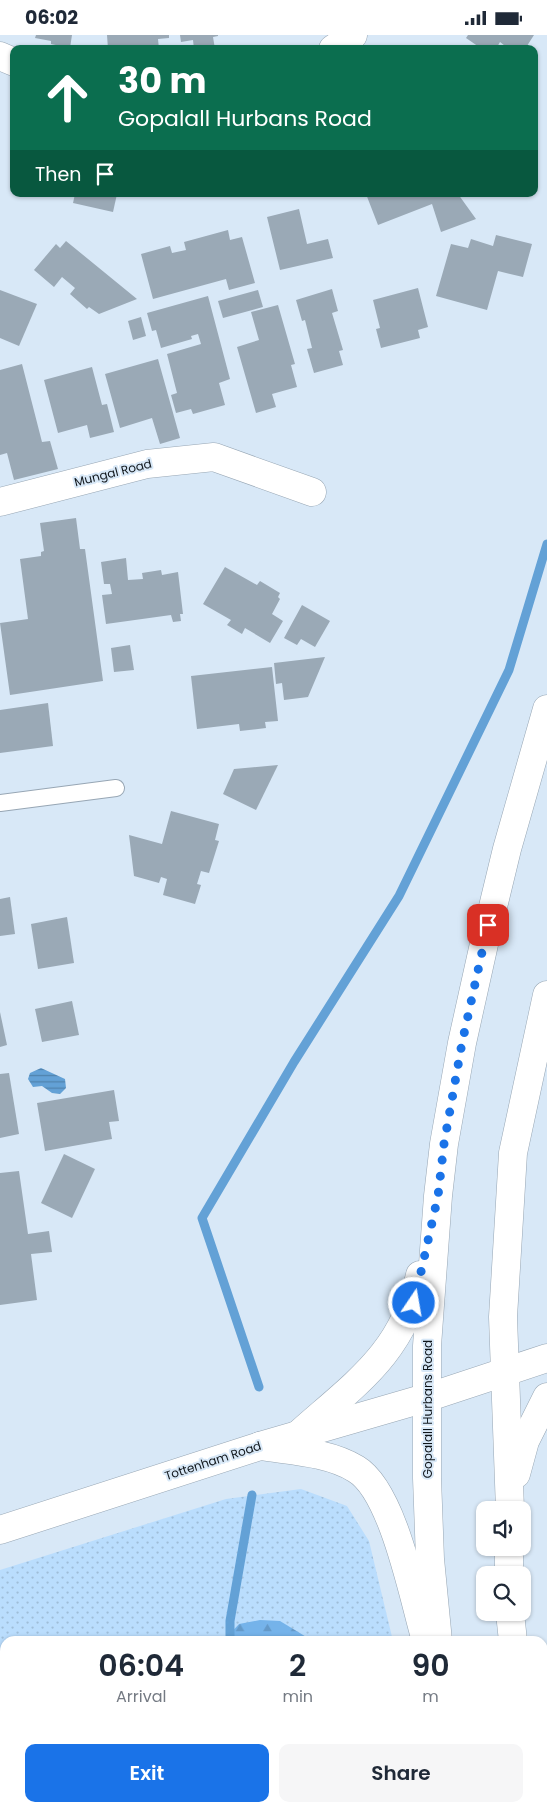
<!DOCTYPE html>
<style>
body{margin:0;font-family:Poppins,sans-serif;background:#f6f6f7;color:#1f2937;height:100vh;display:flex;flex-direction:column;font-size:19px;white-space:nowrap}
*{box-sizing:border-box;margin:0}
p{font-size:16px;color:#747a83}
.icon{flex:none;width:28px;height:28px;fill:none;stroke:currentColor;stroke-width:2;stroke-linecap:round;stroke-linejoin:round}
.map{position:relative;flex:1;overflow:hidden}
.drawer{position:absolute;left:0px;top:1601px;width:548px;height:176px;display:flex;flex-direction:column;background:#fff;border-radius:15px 15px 0 0;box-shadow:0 1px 4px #0004}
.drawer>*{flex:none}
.top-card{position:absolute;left:10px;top:10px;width:528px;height:152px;border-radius:10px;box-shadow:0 1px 4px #0004;background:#0b6e4f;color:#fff;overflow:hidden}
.controls{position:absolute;left:476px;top:1466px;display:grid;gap:10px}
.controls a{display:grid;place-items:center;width:55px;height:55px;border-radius:10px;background:#fff;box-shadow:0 1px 4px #0004;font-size:25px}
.pin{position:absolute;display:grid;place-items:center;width:42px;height:42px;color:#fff;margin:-21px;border-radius:10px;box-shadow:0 2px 8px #0006}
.me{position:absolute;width:55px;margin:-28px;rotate:12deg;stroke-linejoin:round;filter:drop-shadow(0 0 4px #0008)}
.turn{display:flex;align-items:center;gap:18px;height:105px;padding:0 25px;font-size:22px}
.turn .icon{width:65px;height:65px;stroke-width:2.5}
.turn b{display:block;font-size:35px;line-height:42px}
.then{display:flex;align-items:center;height:48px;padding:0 25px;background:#0003;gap:10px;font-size:19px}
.eta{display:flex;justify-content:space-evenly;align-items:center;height:85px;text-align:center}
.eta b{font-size:30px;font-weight:600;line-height:35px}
.button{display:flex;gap:10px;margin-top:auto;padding:10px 25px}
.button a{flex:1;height:58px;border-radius:10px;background:#1a73e8;color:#fff;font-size:20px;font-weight:600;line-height:58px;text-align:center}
.button a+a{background:#f6f6f7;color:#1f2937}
.status{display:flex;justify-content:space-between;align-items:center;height:35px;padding:0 25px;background:#fff;direction:ltr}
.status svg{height:14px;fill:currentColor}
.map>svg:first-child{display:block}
</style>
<div class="status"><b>06:02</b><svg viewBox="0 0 49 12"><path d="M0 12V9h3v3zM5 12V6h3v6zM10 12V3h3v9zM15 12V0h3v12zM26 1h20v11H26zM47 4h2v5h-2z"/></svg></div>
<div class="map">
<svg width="547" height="1777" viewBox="0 0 547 1777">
<defs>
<pattern id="green-dots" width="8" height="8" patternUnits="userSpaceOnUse" patternTransform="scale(1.25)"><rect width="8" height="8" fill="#baddfd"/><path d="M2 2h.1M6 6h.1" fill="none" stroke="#9fbdd8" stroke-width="1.8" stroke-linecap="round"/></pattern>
<pattern id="forest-firs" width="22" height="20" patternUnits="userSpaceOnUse" patternTransform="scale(1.25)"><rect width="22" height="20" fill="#75b3ea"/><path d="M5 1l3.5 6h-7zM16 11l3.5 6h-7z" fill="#6499c8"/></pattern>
<pattern id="water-rules" width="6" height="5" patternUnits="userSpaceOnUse" patternTransform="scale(1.25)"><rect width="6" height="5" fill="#63a1d6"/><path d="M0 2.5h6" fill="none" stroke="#5082ad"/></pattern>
</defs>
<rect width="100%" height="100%" fill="#d8e8f7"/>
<g fill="url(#green-dots)">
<path d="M 301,1454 L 347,1471 L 369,1506 L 393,1606 L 313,1606 L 307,1601 L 239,1589 L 223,1606 L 5,1606 L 5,1772 L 258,1772 L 260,1777 L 0,1777 L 0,1535 L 226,1464 Z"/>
<path d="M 372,1773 L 434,1773 L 435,1777 L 373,1777 Z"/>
</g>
<g fill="url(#forest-firs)">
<path d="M 260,1585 L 280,1586 L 313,1606 L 223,1606 L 239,1589 Z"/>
<path d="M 372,1772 L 373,1777 L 260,1777 L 258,1773 Z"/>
</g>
<path fill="url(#water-rules)" d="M 41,1033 L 65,1044 L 66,1053 L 60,1059 L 52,1058 L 42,1051 L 33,1052 L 28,1044 L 30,1038 Z"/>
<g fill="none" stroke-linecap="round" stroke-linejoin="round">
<g stroke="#63a1d6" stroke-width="9">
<path d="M 259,1352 L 202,1183 L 294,1027 L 399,861 L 509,635 L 547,509"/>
<path d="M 230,1606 L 230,1586 L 252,1460"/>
<path d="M 311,1772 L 312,1777"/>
</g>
</g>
<g fill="#9aa9b6">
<path d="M 36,0 L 72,0 L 70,13 L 51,9 L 51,6 L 35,3 Z"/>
<path d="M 107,0 L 169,0 L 169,3 L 158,4 L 159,14 L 108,14 Z"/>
<path d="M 180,0 L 218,0 L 218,1 L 213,2 L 215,14 L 194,14 L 193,5 L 181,7 Z"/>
<path d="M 468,0 L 534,0 L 525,14 L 509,14 L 500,7 L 496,14 L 482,14 L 466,3 Z"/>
<path d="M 75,159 L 117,159 L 113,177 L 73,168 Z"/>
<path d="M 366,159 L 458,159 L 476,184 L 441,197 L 432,169 L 378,190 Z"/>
<path d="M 299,174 L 307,209 L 328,204 L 333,223 L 280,235 L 267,182 Z"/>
<path d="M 228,195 L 230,205 L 242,202 L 255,248 L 229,255 L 226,244 L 153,264 L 141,219 L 170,211 L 172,218 L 186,215 L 184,207 Z"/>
<path d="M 496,200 L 532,209 L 523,242 L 498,236 L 487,275 L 436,261 L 451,209 L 468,213 L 471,204 L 493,211 Z"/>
<path d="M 66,206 L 137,264 L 99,279 L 89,272 L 87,274 L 70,259 L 75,253 L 62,242 L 54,252 L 34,235 L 56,209 L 60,213 Z"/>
<path d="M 418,253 L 428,292 L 418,295 L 420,303 L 381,313 L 376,294 L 380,293 L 373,265 Z"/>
<path d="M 332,254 L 338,276 L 332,278 L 343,315 L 339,316 L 343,330 L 314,338 L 307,314 L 312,313 L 305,285 L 302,286 L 296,265 Z"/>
<path d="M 0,255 L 37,269 L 19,311 L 0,303 Z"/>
<path d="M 258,255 L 263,272 L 223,283 L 218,266 Z"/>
<path d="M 208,261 L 230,344 L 219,348 L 225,370 L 193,379 L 191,374 L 176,378 L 171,360 L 177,358 L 167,319 L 201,309 L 198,299 L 191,301 L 192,304 L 161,313 L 156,295 L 152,296 L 147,278 Z"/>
<path d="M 278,270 L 295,329 L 291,330 L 297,352 L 272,359 L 276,372 L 256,378 L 237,312 L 259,305 L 251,277 Z"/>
<path d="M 141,282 L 146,301 L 133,305 L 128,286 Z"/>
<path d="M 158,324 L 180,403 L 160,409 L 152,383 L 120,393 L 105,339 Z"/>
<path d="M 22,329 L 42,407 L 50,406 L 58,434 L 14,445 L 7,418 L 0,420 L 0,335 Z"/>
<path d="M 92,332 L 102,370 L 107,369 L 114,397 L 90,403 L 87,390 L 58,398 L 44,345 Z"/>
<path d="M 76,483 L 80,514 L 85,514 L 103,646 L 10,660 L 0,588 L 28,584 L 20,524 L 41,521 L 41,517 L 44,516 L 40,488 Z"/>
<path d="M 126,523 L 128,545 L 143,544 L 142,538 L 161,535 L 162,540 L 178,537 L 183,579 L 180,579 L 181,586 L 173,587 L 171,580 L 106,589 L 102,560 L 112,559 L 110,549 L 104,549 L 101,527 Z"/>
<path d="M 225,532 L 257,550 L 260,546 L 280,558 L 278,562 L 280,564 L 272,579 L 283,586 L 270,608 L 245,593 L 242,599 L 227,590 L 231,585 L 203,569 Z"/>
<path d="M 302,570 L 330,586 L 315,612 L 301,604 L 297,610 L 284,603 Z"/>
<path d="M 130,610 L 134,635 L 114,637 L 111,613 Z"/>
<path d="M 325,622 L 308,662 L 284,665 L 282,648 L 276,649 L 274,628 Z"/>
<path d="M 272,632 L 278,686 L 265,687 L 266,693 L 240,696 L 239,689 L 197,694 L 191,641 Z"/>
<path d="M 48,668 L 53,711 L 0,718 L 0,675 Z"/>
<path d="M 278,730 L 256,775 L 223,759 L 234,734 Z"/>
<path d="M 171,776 L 219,789 L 215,805 L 219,806 L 209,838 L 201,836 L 197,849 L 201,850 L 195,869 L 163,860 L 167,844 L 161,842 L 159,848 L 134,841 L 129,800 L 162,809 Z"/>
<path d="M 10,862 L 15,899 L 0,901 L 0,864 Z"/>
<path d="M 67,882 L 74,928 L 38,934 L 31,889 Z"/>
<path d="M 72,966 L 79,1000 L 42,1007 L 35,974 Z"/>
<path d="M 0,977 L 7,1010 L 0,1012 Z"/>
<path d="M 9,1038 L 19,1099 L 0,1103 L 0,1039 Z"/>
<path d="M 114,1055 L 119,1086 L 109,1087 L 112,1104 L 45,1116 L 37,1068 Z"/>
<path d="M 64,1119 L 95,1134 L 72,1183 L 41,1168 Z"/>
<path d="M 19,1136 L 28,1199 L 49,1196 L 52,1217 L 31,1219 L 37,1265 L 0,1270 L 0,1138 Z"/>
</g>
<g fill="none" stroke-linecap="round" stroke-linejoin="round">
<g stroke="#97a6b4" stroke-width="18">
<path id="service" d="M 0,768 L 116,753"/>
</g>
<g stroke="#97a6b4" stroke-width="29">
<g id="minor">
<path d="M 333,14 L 353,0"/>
<path d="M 0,21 L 14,27"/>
<path d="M 0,467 L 147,429 L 214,422 L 312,457"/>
<path d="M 0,1495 L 260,1411 L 429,1362 L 547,1323"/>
</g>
</g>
<g stroke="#97a6b4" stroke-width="29">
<g id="primary">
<path d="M 300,1398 C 356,1348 403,1318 420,1240"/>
<path d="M 260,1411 C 291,1416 328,1417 356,1434 C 393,1456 413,1561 425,1602"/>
<path d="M 516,1439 L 525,1406 L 547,1362"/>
<path d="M 510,1475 L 503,1282 L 513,1118 L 547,960"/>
<path d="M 509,1540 L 509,1512"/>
<path d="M 510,1578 L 513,1606"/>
<path d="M 438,1606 L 430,1524 L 427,1443 L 427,1311 L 438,1161 L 444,1109 L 462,1008 L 484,909 L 507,814 L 547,674"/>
<path d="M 470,1772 L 471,1777"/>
<path d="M 537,1772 L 538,1777"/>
</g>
</g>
<use href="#service" stroke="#fff" stroke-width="16"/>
<use href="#minor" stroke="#fff" stroke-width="28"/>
<use href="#primary" stroke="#fff" stroke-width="28"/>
</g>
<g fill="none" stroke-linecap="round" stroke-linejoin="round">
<path stroke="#1a73e8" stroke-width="9" stroke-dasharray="0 16.2" d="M 414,1268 L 438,1161 L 444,1109 L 462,1008 L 488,890"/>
</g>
<g text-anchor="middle" stroke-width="4" stroke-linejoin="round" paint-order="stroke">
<g font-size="12" fill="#0f151a" stroke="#d8e8f7">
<text transform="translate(113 438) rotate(-14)" y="4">Mungal Road</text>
<text transform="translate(428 1374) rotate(-90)" y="4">Gopalall Hurbans Road</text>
<text transform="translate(213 1426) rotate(-18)" y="4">Tottenham Road</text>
</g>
</g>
</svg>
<div class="controls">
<a><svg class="icon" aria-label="sound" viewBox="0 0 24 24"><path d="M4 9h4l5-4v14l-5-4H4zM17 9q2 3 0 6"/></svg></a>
<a><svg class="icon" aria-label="search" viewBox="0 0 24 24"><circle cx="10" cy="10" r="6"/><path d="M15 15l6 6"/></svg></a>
</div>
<div class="pin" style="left:488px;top:890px;background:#d93025"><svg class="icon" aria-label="arrive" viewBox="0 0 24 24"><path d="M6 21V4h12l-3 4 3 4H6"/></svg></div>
<svg class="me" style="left:414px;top:1268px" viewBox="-20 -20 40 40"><circle r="17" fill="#1a73e8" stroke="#fff" stroke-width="3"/><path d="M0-11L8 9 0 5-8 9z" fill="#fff"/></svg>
<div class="top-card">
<div class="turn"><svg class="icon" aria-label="ahead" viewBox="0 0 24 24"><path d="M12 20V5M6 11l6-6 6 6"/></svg><div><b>30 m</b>Gopalall Hurbans Road</div></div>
<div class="then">Then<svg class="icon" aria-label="arrive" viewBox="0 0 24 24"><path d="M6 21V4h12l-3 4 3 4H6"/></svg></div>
</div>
<section class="drawer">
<div class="eta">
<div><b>06:04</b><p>Arrival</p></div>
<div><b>2</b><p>min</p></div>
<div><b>90</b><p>m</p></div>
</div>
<div class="button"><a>Exit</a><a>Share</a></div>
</section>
</div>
